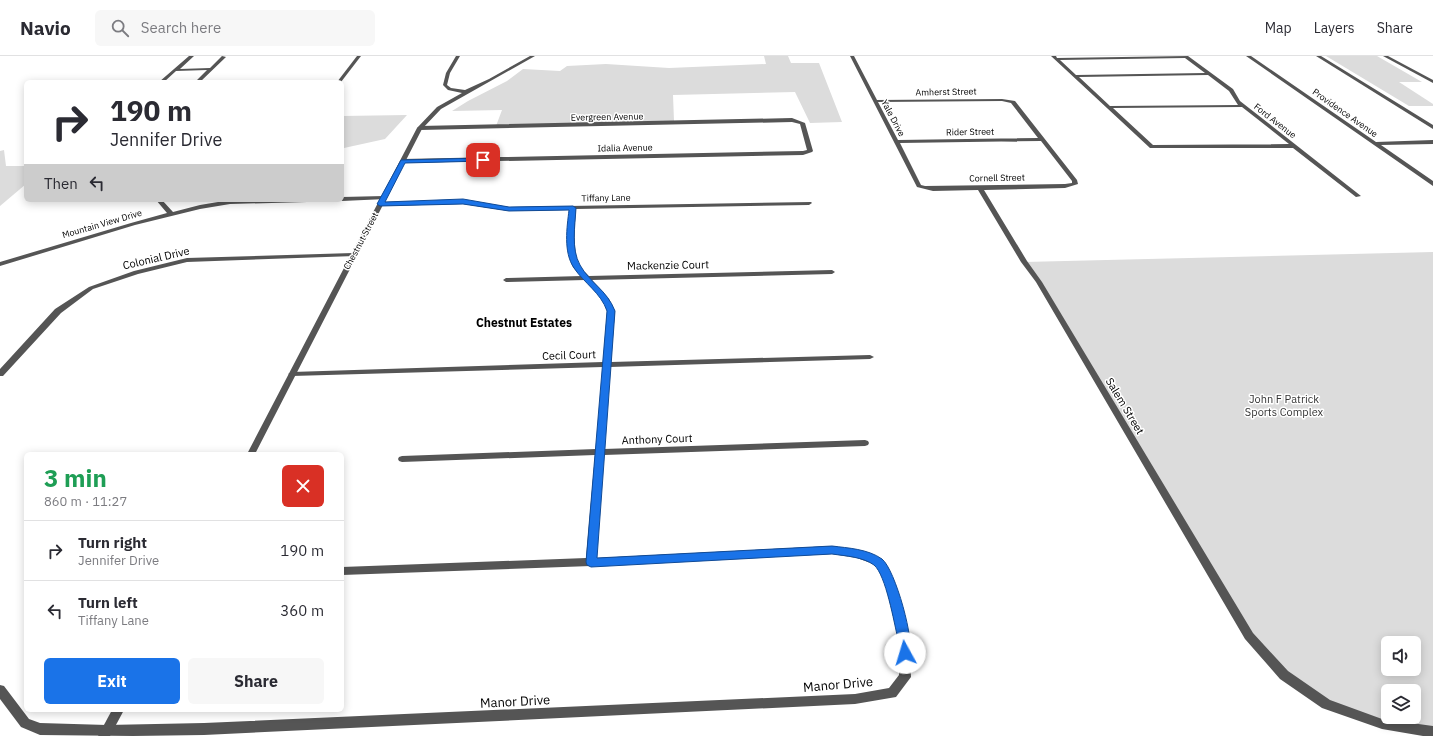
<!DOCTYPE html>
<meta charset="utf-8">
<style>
body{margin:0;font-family:"IBM Plex Sans",sans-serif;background:#f7f7f7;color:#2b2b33;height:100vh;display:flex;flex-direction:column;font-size:15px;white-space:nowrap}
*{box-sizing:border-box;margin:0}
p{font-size:13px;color:#7c7c81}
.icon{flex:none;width:22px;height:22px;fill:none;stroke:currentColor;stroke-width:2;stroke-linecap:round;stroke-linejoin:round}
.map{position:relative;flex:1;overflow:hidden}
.sheet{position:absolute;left:24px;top:396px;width:320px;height:260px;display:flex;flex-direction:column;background:#fff;border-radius:6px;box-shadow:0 2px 10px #0003}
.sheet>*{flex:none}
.guide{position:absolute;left:24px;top:24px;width:320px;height:122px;border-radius:6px;box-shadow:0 2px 10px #0003;background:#fff;color:#2b2b33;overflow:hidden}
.fabs{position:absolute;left:1381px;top:580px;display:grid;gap:8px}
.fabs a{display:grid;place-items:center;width:40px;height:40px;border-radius:6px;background:#fff;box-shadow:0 2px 10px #0003;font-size:20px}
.pin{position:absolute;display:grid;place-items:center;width:34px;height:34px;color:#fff;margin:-17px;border-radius:8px;box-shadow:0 2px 6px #0006}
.me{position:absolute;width:44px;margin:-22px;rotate:354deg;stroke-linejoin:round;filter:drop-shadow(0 0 3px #0008)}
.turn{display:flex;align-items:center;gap:14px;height:84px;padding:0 20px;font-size:18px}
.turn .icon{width:52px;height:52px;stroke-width:2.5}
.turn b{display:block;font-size:28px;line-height:34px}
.then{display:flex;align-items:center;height:38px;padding:0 20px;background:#0003;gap:8px;font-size:15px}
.round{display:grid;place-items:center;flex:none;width:42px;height:42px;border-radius:6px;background:#f7f7f7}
.head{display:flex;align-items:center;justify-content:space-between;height:68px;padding:0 20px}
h1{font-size:24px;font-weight:700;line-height:30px;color:#1e9e55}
.action{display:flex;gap:8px;margin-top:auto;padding:8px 20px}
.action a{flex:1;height:46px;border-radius:6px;background:#1a73e8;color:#fff;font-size:16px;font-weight:700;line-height:46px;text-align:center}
.action a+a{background:#f7f7f7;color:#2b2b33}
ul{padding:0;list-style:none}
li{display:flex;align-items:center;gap:12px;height:60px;padding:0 20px;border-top:1px solid #e1e1e2}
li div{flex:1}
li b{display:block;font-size:15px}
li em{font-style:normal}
header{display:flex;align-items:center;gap:24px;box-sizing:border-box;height:56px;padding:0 20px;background:#fff;border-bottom:1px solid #e1e1e2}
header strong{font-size:19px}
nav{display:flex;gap:22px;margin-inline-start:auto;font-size:14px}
.search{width:280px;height:36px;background:#f7f7f7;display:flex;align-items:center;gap:10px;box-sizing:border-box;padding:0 14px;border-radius:6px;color:#7c7c81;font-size:15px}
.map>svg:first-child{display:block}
</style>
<header>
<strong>Navio</strong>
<div class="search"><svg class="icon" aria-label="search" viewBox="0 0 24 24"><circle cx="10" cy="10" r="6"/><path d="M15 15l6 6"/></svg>Search here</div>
<nav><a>Map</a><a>Layers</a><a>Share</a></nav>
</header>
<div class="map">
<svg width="1433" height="680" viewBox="0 0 1433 680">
<rect width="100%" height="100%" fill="#fff"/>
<g fill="#dcdcdc" fill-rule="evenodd">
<path d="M 764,0 L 788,0 L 791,7 L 819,7 L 842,66 L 810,67 L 795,36 L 673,39 L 674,65 L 496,70 L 502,54 L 452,55 L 468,45 L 507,25 L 523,13 L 560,15 L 567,10 L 606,8 L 669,12 L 766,8 Z"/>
<path d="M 1326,0 L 1377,0 L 1422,26 L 1399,26 L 1433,48 L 1433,50 L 1409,50 Z"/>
<path d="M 407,59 L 385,83 L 344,92 L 342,95 L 342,60 Z"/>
<path d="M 4,94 L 6,110 L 26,110 L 26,128 L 0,150 L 0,95 Z"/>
<path d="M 1433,196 L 1433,676 L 1429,676 L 1326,648 L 1284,619 L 1249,580 L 1024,206 ZM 1388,587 L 1414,587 L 1414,613 L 1388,613 ZM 1388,635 L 1414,635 L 1414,661 L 1388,661 Z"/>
</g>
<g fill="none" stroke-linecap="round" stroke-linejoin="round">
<g fill="#555" fill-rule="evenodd">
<path d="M 189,0 L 194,0 L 180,13 L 210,12 L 222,0 L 226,1 L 200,26 L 195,26 L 207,14 L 176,15 L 164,26 L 159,26 Z"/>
<path d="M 357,0 L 361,0 L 341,26 L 337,26 Z"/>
<path d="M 850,0 L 854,0 L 877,44 L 1002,43 L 1015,45 L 1077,124 L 1078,128 L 1065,132 L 984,134 L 1027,205 L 1042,226 L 1253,577 L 1288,615 L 1330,644 L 1382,663 L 1433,670 L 1433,680 L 1423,680 L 1382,673 L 1322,652 L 1280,623 L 1245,583 L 1036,226 L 1021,206 L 978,134 L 933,135 L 917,131 ZM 1002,45 L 1011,47 L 1038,82 L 898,84 L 878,46 ZM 1041,85 L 1072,125 L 1072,127 L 1065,128 L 925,130 L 921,129 L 900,87 Z"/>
<path d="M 1051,0 L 1056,0 L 1057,2 L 1188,0 L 1233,33 L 1240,45 L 1361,140 L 1356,141 L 1293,92 L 1150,92 ZM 1185,2 L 1205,17 L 1076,19 L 1060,4 ZM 1208,19 L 1229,35 L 1238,49 L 1110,50 L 1079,21 ZM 1242,51 L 1289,88 L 1153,89 L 1113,52 Z"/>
<path d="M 1246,0 L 1251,0 L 1376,86 L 1433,84 L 1433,88 L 1381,89 L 1433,125 L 1433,130 Z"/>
<path d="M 1316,0 L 1321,0 L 1433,69 L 1433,73 Z"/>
<path d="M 1383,0 L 1388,0 L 1433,24 L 1433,27 Z"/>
<path d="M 792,62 L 805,67 L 813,95 L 812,96 L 803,99 L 403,107 L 400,105 L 403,103 L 803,95 L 807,94 L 800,68 L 792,66 L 420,74 L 417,72 L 420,70 Z"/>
<path d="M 384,140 L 386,141 L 386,143 L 342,145 L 340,144 L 342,144 L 342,141 Z"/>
<path d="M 156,144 L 162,144 L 173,156 L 200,149 L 230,144 L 310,144 L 307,146 L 230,148 L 200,153 L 135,169 L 0,210 L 0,206 L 131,167 L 167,157 Z"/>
<path d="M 463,144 L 509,151 L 811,146 L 812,147 L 809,149 L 576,153 C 575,168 572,198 580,210 C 582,214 586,217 589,220 L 832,214 L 835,216 L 832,218 L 592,224 L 609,243 L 615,255 L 611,306 L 870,299 L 874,301 L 870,303 L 610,311 L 604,393 L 865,384 L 868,385 L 869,387 L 868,389 L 865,390 L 604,399 L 596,502 L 832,490 L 858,494 L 882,503 L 895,527 L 909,585 L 911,621 L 896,641 L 855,648 L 204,679 L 133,680 L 40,679 L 21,671 L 0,643 L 0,629 L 4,630 L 29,663 L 40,667 L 107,669 L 204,667 L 855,638 L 889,632 L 899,619 L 899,585 L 885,527 L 876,509 L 857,502 L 832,498 L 591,510 L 342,519 L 342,511 L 586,502 L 595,399 L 402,406 L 399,405 L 398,403 L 399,401 L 402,400 L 596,393 L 603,311 L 292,320 L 288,318 L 292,316 L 603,306 L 607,255 L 604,245 L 585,224 L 506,226 L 503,224 L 506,222 L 582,220 C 579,217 575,214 573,211 C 565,196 568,170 570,154 L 509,155 L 463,148 L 380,150 L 377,148 L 380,146 Z"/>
<path d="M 353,197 L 356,199 L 355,200 L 187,206 L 138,218 L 93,233 L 61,257 L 3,320 L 0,320 L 0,313 L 55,253 L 89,231 L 134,215 L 187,202 Z"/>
</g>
<g fill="#555" fill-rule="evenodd">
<path d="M 456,0 L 460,0 L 450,17 L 447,29 L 451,32 L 465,34 L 489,23 L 530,0 L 535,0 L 441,53 L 422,73 L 255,398 L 247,398 L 417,72 L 437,51 L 462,37 L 448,34 L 443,29 L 446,17 Z"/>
<path d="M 112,654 L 124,654 L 110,680 L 98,680 Z"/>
</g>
</g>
<path fill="#1a73e8" stroke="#114b97" d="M 483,102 L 485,102 L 485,105 L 405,107 L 385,146 L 463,143 L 509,151 L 573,150 L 576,152 C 575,170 571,193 580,209 C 590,227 607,234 615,255 L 597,502 L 832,490 C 848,492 868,493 882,503 C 895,513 916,587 909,601 L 905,603 L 900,601 C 898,595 899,589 898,583 C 894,567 886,519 874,509 C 863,501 846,500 832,498 L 591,511 L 587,509 L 586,506 L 607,255 C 601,237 584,227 574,212 C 563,196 567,171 569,154 L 509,155 L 463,148 L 380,150 L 377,148 L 401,104 Z"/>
<g text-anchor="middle" stroke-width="3" stroke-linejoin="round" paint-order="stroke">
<g font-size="9" fill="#000" stroke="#fff">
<text transform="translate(946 36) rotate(-1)" y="3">Amherst Street</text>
<text transform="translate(1345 57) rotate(35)" y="3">Providence Avenue</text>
<text transform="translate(607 61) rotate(-1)" y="3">Evergreen Avenue</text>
<text transform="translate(893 62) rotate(62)" y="3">Yale Drive</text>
<text transform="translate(1275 65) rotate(38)" y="3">Ford Avenue</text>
<text transform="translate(970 76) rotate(-1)" y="3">Rider Street</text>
<text transform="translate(625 92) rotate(-1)" y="3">Idalia Avenue</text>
<text transform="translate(997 122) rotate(-1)" y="3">Cornell Street</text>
<text transform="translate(606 142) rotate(-1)" y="3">Tiffany Lane</text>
<text transform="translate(102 168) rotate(-16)" y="3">Mountain View Drive</text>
<text transform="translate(361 185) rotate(-62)" y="3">Chestnut Street</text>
</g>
<g font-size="11" fill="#000" stroke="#fff">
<text transform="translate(156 202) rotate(-13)" y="4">Colonial Drive</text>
<text transform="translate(668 209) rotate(-1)" y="4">Mackenzie Court</text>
<text transform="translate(569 299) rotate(-2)" y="4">Cecil Court</text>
<text transform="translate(1125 350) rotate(59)" y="4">Salem Street</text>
<text transform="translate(657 383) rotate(-2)" y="4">Anthony Court</text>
</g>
<g font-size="11" fill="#333" stroke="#fff">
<text x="1284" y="347">John F Patrick<tspan x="1284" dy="13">Sports Complex</tspan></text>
</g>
<g font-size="12" font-weight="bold" fill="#000" stroke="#fff">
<text x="524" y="271">Chestnut Estates</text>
</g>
<g font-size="13" fill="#000" stroke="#fff">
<text transform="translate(838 628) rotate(-5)" y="5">Manor Drive</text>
<text transform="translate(515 645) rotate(-3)" y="5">Manor Drive</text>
</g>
</g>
</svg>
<div class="fabs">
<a><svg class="icon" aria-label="sound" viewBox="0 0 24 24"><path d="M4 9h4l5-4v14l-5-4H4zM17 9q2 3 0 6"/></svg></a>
<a><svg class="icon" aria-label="layers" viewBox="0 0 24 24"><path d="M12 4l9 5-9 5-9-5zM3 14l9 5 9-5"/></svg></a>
</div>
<div class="pin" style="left:483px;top:104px;background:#d93025"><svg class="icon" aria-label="arrive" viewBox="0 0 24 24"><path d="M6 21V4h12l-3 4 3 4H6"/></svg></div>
<svg class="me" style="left:905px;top:597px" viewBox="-20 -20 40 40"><circle r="19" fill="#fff"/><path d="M0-13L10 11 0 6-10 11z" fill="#1a73e8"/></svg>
<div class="guide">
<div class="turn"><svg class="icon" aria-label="right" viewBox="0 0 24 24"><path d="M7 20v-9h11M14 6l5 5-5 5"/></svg><div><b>190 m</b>Jennifer Drive</div></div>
<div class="then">Then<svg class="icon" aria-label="left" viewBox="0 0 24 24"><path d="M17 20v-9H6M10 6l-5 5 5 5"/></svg></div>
</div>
<section class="sheet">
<div class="head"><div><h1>3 min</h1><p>860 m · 11:27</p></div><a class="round" style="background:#d93025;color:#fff"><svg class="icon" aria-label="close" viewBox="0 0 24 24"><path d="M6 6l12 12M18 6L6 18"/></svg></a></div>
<ul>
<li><svg class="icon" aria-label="right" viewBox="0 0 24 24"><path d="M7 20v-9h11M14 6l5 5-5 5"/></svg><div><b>Turn right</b><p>Jennifer Drive</p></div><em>190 m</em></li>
<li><svg class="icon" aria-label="left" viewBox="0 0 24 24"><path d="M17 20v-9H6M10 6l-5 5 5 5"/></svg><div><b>Turn left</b><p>Tiffany Lane</p></div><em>360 m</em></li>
</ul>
<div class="action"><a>Exit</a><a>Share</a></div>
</section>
</div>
